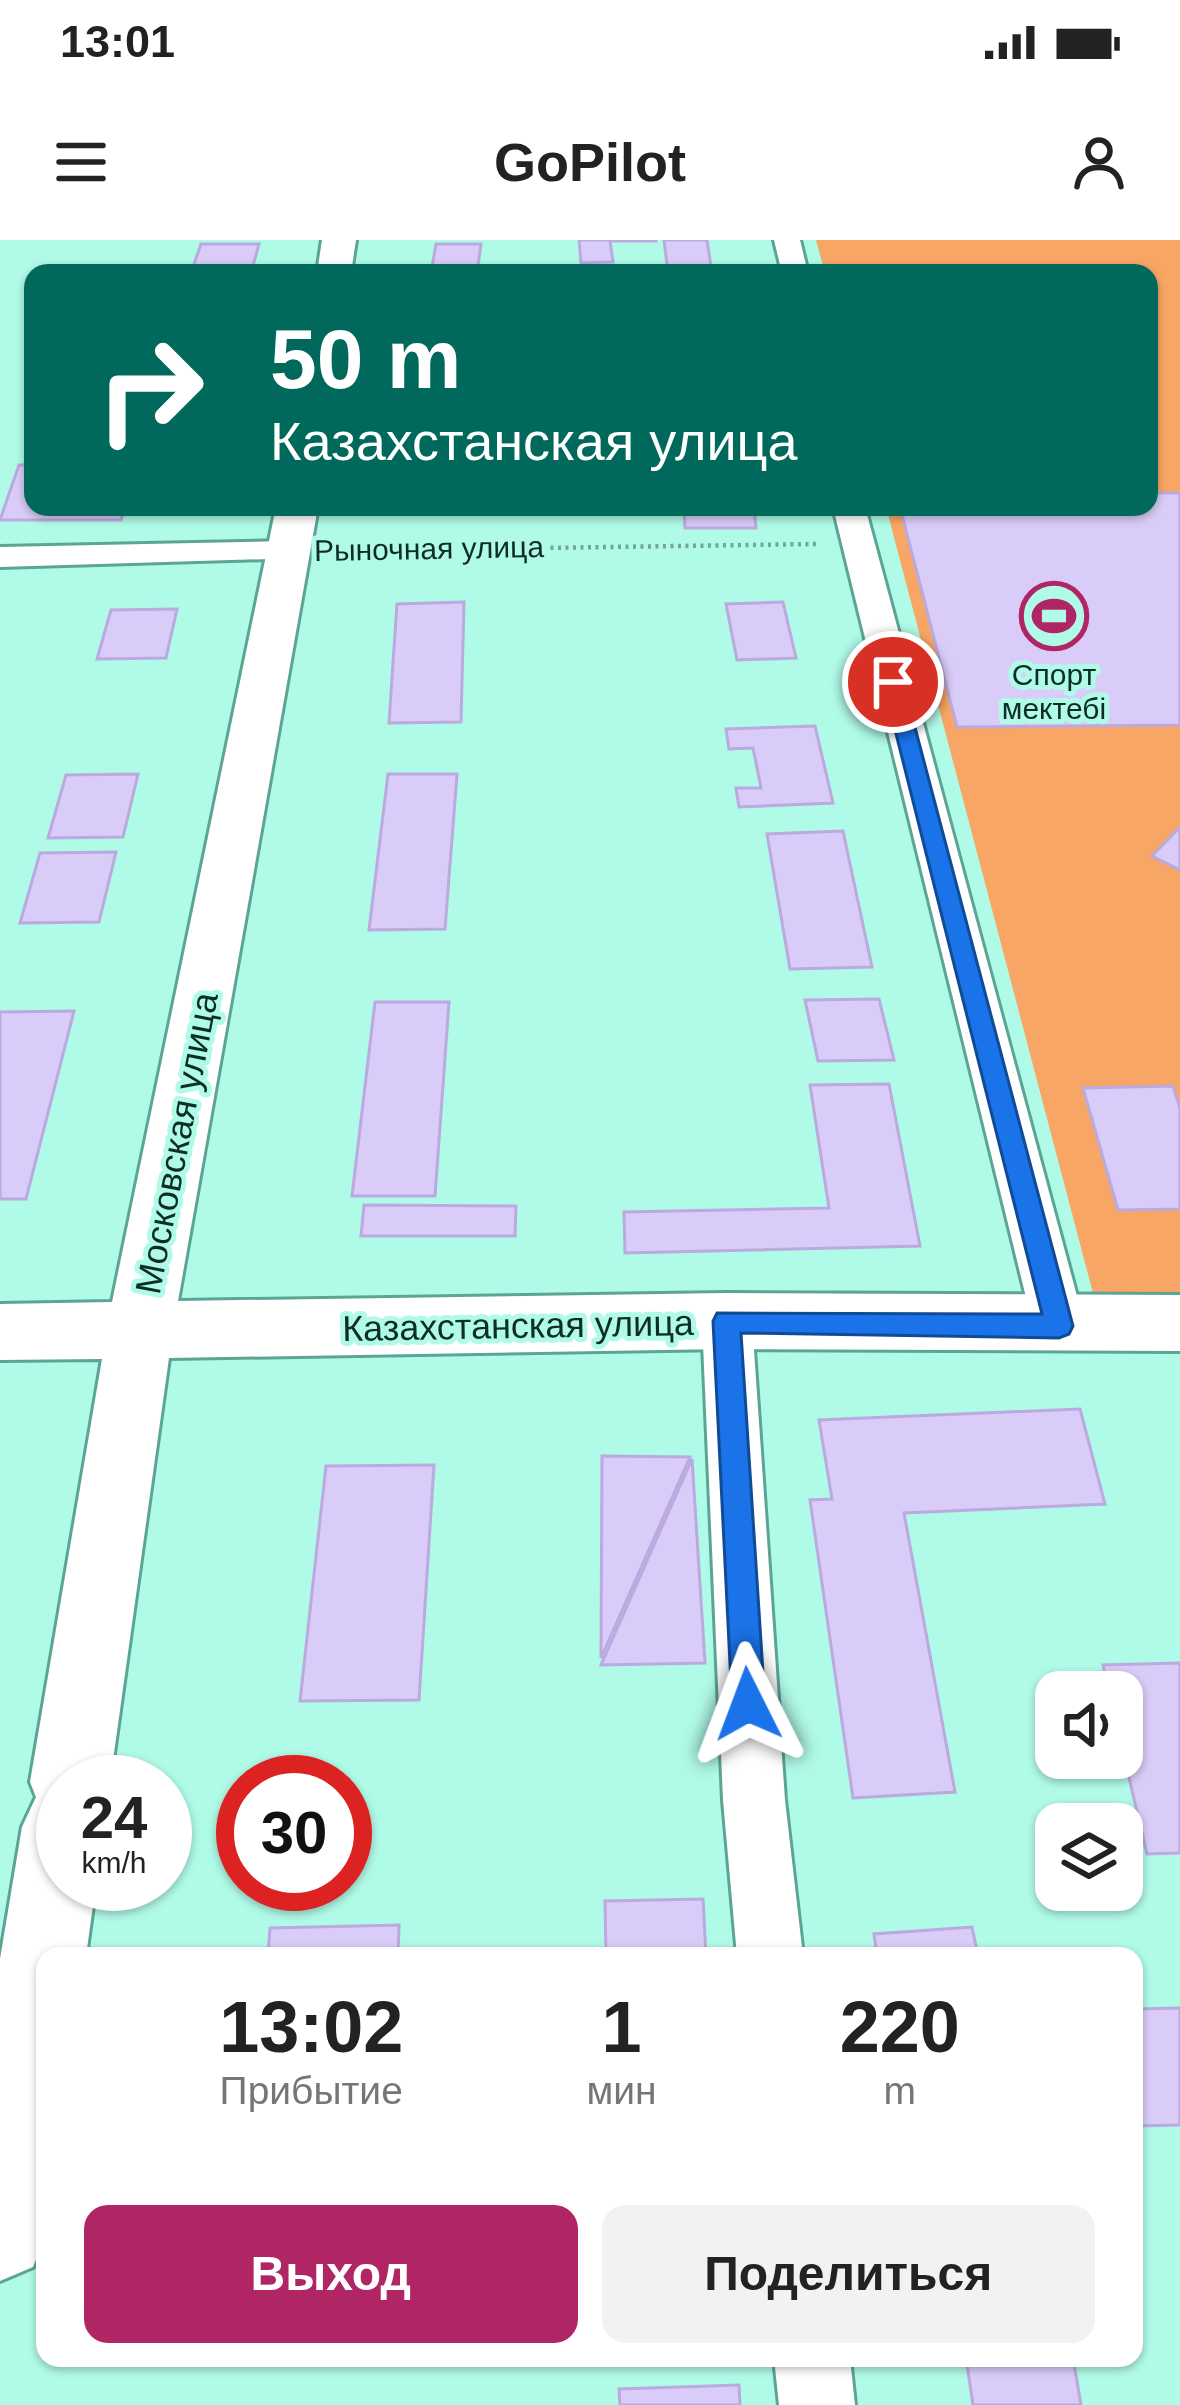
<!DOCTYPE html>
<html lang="ru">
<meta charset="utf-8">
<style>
body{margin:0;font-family:Helvetica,sans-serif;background:#f2f2f2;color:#222;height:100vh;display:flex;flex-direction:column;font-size:45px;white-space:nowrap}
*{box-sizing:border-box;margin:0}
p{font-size:39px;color:#767676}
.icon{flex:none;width:66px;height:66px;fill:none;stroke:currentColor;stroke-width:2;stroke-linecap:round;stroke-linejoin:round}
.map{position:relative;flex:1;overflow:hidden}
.details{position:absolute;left:36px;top:1707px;width:1107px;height:420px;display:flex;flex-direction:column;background:#fff;border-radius:24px;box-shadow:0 3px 9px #0004}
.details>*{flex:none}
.banner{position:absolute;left:24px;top:24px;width:1134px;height:252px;border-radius:24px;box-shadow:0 3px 9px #0004;background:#00695c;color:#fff;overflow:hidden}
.buttons{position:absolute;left:1035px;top:1431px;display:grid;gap:24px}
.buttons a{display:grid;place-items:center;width:108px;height:108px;border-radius:24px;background:#fff;box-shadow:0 3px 9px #0004;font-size:60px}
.speed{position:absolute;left:36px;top:1515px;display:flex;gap:24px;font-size:60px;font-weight:700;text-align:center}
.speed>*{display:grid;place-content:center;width:156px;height:156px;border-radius:50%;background:#fff;box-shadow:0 3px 9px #0004;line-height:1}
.speed small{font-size:30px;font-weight:400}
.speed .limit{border:18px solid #d22;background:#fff;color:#111}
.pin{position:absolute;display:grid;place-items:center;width:102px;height:102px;color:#fff;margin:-51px;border:6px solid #fff;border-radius:50%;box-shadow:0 3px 12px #0007}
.me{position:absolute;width:132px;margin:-66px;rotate:357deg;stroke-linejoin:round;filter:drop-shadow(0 0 9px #0008)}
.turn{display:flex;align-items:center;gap:42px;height:252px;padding:0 48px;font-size:54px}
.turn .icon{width:156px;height:156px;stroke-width:2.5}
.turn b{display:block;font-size:84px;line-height:102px}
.eta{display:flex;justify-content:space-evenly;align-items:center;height:204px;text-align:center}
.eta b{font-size:72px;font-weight:700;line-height:84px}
.primary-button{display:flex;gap:24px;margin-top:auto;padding:24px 48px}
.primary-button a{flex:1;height:138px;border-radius:24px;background:#b02665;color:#fff;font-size:48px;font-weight:700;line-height:138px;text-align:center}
.primary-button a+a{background:#f2f2f2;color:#222}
.status{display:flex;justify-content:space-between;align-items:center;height:84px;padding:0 60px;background:#fff;direction:ltr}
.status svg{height:33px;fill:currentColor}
header{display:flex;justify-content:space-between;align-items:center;height:156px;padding:0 48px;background:#fff;font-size:54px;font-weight:700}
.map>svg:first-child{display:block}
</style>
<div class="status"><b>13:01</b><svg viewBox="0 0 49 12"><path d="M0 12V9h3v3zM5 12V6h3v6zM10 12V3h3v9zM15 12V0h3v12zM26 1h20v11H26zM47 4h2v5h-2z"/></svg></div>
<header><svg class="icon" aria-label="menu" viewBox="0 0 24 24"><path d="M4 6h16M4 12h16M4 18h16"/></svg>GoPilot<svg class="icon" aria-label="person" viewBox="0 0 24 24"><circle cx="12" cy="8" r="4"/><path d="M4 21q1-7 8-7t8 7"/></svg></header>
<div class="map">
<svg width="1180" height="2165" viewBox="0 0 1180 2165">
<rect width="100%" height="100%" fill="#b0fae8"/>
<path fill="#f8a665" d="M 816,0 L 1180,0 L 1180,1055 L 1094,1057 L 886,267 L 1149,267 L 1149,33 L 825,33 Z"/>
<g fill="#d9ccf8" stroke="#baaae0" stroke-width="3">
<path d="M 579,0 L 656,0 L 656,1 L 610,1 L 613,22 L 581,23 Z"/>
<path d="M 664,0 L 707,0 L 712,33 L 668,33 Z"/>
<path d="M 201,4 L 259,4 L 251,33 L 191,33 Z"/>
<path d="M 436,4 L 481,4 L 477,33 L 431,33 Z"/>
<path d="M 19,225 L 33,225 L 33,267 L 125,267 L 121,280 L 0,280 Z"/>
<path d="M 1149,253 L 1180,253 L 1180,485 L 957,487 L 900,267 L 1149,267 Z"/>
<path d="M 684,267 L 754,267 L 756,288 L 685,288 Z"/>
<path d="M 464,362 L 461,482 L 389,483 L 397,364 Z"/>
<path d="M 783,362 L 796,418 L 737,420 L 726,364 Z"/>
<path d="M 177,369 L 166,418 L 97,419 L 111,370 Z"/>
<path d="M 815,486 L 833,563 L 739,567 L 736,548 L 761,548 L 753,508 L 729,509 L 726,489 Z"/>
<path d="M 138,534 L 123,597 L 48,598 L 66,535 Z"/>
<path d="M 388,534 L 457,534 L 445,689 L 369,690 Z"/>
<path d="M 1180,587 L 1180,630 L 1152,616 Z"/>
<path d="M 843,591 L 872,727 L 790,729 L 767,594 Z"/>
<path d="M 116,612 L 99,682 L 20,683 L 40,613 Z"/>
<path d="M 879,759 L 894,820 L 818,821 L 805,760 Z"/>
<path d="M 375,762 L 449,762 L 435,956 L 352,956 Z"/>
<path d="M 74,771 L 26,959 L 0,959 L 0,772 Z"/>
<path d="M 889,844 L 920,1006 L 625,1013 L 624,972 L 829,968 L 810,845 Z"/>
<path d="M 1173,846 L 1180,868 L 1180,969 L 1118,970 L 1083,848 Z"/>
<path d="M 364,965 L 516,966 L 515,996 L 361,996 Z"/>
<path d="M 1080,1169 L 1105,1264 L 904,1273 L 955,1552 L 853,1558 L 810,1260 L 832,1259 L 819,1180 Z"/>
<path d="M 602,1216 L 690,1217 L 601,1418 Z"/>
<path d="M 692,1219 L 705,1423 L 601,1425 Z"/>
<path d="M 434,1225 L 419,1460 L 300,1461 L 326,1226 Z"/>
<path d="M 1180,1423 L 1180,1613 L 1147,1614 L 1122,1508 L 1122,1452 L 1109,1452 L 1103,1425 Z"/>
<path d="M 703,1659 L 706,1716 L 606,1716 L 605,1661 Z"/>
<path d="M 399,1685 L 398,1716 L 268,1716 L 270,1688 Z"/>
<path d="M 972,1687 L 978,1716 L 877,1716 L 874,1694 Z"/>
<path d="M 1180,1768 L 1180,1885 L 1134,1886 L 1134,1769 Z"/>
<path d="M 966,2118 L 1073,2118 L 1081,2165 L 973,2165 Z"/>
<path d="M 739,2145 L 740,2165 L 620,2165 L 619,2149 Z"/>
</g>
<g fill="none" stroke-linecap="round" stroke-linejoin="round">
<g stroke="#5ca595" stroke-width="6">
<g id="street">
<path d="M 774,0 L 800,0 L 808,33 L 782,33 Z"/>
<path d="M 833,267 L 865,267 L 1085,1086 L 1077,1101 L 1059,1108 L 1041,1101 L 1033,1086 Z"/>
<path d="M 290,301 L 307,311 L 302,318 L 0,327 L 0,307 Z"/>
<path d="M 727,1059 L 745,1066 L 752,1081 L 785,1560 L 803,1716 L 737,1716 L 723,1560 L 702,1081 L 709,1066 Z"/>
<path d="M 774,2118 L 850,2118 L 855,2165 L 779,2165 Z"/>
</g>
</g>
<g stroke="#5ca595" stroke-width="6">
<g id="secondary">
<path d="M 322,0 L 356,0 L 351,33 L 317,33 Z"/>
<path d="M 276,267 L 318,267 L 178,1061 L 727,1053 L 1180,1055 L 1180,1111 L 727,1109 L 169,1118 L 110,1542 L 63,1542 L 63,1644 L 96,1644 L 86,1716 L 45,1716 L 45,1998 L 33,2027 L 0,2041 L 0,1719 L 22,1587 L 36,1557 L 30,1542 L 102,1119 L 0,1120 L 0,1064 L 112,1062 Z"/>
</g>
</g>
<path stroke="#6fa79a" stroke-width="4.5" stroke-dasharray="3 4.5" stroke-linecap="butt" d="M 333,311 L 816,304"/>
<use href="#street" fill="#fff" fill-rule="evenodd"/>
<use href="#secondary" fill="#fff" fill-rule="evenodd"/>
</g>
<path fill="#1a73e8" stroke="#114b97" stroke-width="3" d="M 886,437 L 903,442 L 1073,1086 L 1069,1094 L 1059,1098 L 741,1093 L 765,1464 L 760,1476 L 748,1480 L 737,1476 L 732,1464 L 713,1081 L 717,1073 L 1042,1074 L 883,442 Z"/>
<defs>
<g id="stadium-ring" transform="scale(3.45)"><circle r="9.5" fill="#b0fae8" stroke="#b02665" stroke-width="1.5"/><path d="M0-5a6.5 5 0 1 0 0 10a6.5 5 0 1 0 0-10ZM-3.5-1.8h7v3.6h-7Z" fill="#b02665"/></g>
</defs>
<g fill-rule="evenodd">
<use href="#stadium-ring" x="1054" y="376"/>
</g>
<g text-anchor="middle" stroke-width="10" stroke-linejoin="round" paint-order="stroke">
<g font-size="30" fill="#0e2d27" stroke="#b0fae8">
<text transform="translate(429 309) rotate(-1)" y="10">Рыночная улица</text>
</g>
<g font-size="30" fill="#0e2d27" stroke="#b0fae8">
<text x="1054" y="445">Спорт<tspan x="1054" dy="34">мектебі</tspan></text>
</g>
<g font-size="36" fill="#0e2d27" stroke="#b0fae8">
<text transform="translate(176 903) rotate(-79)" y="13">Московская улица</text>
<text transform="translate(518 1085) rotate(-1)" y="13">Казахстанская улица</text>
</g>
</g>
</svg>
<div class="buttons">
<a><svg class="icon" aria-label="sound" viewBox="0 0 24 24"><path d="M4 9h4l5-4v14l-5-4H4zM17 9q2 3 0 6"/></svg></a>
<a><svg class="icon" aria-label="layers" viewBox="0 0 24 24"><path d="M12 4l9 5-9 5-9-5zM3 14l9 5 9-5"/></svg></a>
</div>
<div class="speed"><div>24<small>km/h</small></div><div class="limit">30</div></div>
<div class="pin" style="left:893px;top:442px;background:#d93025"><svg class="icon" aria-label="arrive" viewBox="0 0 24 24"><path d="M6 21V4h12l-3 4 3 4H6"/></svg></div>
<svg class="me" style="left:748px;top:1464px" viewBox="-20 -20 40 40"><path d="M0-17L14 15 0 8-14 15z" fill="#1a73e8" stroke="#fff" stroke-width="4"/></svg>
<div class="banner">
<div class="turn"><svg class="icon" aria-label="right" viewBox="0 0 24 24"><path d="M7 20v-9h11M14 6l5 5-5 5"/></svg><div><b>50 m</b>Казахстанская улица</div></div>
</div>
<section class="details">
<div class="eta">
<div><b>13:02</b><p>Прибытие</p></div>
<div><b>1</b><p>мин</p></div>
<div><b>220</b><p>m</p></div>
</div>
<div class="primary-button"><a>Выход</a><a>Поделиться</a></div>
</section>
</div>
